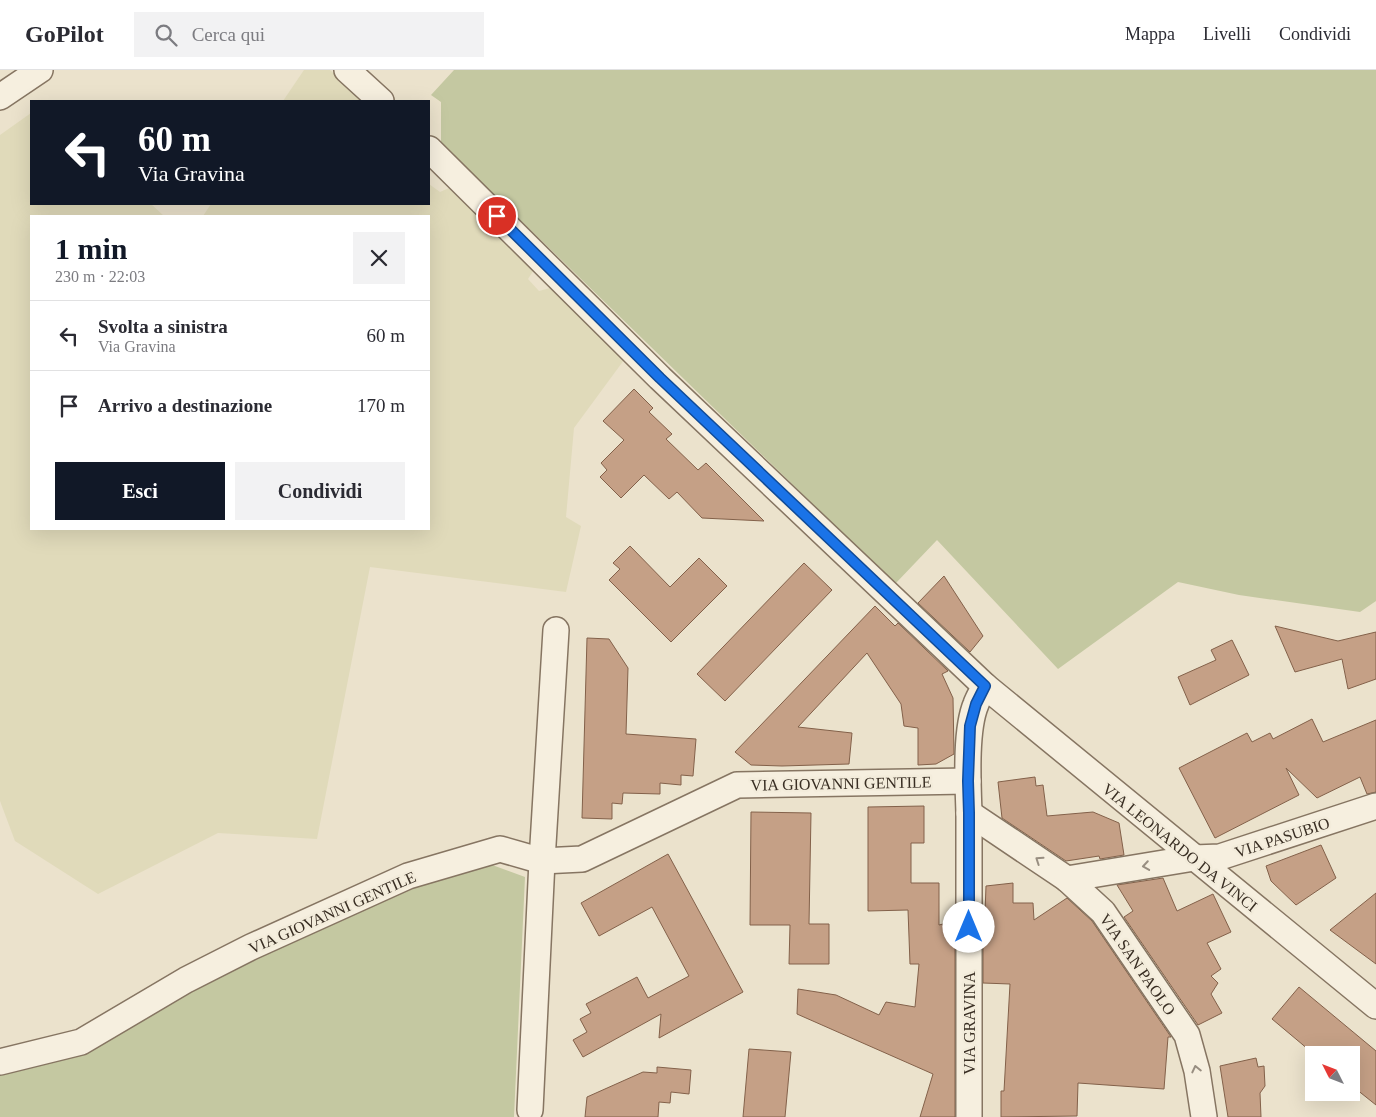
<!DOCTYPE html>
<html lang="it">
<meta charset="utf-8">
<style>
body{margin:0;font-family:Georgia,serif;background:#f2f2f3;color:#2b2b33;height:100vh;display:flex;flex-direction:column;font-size:19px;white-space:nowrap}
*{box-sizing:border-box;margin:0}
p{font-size:16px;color:#7c7c81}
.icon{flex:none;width:28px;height:28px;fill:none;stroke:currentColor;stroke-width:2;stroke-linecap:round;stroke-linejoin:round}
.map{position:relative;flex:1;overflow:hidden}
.side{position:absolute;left:30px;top:145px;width:400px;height:315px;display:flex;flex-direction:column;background:#fff;border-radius:0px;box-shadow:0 5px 20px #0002}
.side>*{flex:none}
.top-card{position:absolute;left:30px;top:30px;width:400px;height:105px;border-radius:0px;box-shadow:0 5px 20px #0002;background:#111827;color:#fff;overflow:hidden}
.needle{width:32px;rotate:312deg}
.tools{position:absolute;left:1305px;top:976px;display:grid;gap:10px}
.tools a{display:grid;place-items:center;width:55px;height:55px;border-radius:0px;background:#fff;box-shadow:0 5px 20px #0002;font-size:25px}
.pin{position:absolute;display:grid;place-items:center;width:42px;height:42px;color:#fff;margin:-21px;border:2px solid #fff;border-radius:50%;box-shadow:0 1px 5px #0007}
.me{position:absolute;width:55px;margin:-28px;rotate:0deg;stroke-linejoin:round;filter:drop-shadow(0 0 4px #0008)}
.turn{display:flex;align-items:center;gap:18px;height:105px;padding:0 25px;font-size:22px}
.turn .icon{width:65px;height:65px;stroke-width:2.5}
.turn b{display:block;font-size:35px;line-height:42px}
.round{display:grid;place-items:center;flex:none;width:52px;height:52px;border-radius:0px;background:#f2f2f3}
.overview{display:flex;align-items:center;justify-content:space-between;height:85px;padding:0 25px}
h1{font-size:30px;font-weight:700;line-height:38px;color:#111827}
.button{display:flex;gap:10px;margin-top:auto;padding:10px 25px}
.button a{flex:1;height:58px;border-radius:0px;background:#111827;color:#fff;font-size:20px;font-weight:700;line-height:58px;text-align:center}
.button a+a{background:#f2f2f3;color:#2b2b33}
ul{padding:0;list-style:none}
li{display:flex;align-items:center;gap:15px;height:70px;padding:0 25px;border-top:1px solid #e1e1e2}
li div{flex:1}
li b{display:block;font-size:19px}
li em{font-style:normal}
header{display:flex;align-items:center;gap:30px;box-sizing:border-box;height:70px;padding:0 25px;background:#fff;border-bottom:1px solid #e1e1e2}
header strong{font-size:24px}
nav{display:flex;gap:28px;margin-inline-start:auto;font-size:18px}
.search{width:350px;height:45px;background:#f2f2f3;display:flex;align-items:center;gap:12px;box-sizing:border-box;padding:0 18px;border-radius:0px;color:#7c7c81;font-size:19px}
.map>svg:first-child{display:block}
</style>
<header>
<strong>GoPilot</strong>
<div class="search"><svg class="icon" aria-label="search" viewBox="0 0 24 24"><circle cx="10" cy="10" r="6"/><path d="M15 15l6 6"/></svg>Cerca qui</div>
<nav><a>Mappa</a><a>Livelli</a><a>Condividi</a></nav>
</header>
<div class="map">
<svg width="1376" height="1047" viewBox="0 0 1376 1047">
<rect width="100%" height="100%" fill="#ebe2cc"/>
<g fill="#e0daba">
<path d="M 304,0 L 330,0 L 364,31 L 283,31 Z"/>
<path d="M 31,43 L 31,134 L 151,134 L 164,146 L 31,146 L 31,459 L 429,459 L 429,146 L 203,146 L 211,134 L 429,134 L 429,114 L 440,122 L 449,118 L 535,198 L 528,209 L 539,221 L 550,218 L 624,290 L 574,358 L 566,447 L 581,456 L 566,522 L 370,497 L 317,769 L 218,763 L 98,824 L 15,771 L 0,731 L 0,65 Z"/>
</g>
<g fill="#c4c8a1">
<path d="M 454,0 L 1376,0 L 1376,531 L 1360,542 L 1239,525 L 1178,512 L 1058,599 L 937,470 L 895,514 L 441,73 L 441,32 L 431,25 Z"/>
<path d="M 484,792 L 525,807 L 514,1047 L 0,1047 L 0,1004 L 189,918 L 408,814 Z"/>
</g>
<g fill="#c5a086" stroke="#83614a">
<path d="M 634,319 L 653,338 L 649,342 L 672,364 L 666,369 L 698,400 L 706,393 L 764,451 L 702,448 L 677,422 L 669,429 L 644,405 L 621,428 L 600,407 L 607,400 L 601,393 L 624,370 L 603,351 Z"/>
<path d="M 630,476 L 670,517 L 699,488 L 727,516 L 671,572 L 609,510 L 620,499 L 613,493 Z"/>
<path d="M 804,493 L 832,520 L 725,631 L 697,604 Z"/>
<path d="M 944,506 L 983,566 L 970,582 L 918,533 Z"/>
<path d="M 875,536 L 895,556 L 898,553 L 948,601 L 942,604 L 953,628 L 954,684 L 936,694 L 918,695 L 918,658 L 904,656 L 901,634 L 867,583 L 798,657 L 852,663 L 849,694 L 782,696 L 751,695 L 735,682 Z"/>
<path d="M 1275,556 L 1338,571 L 1376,562 L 1376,609 L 1348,619 L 1342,589 L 1295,602 Z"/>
<path d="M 587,568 L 609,569 L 628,598 L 626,664 L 696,669 L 693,706 L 681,705 L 681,715 L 660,713 L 660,724 L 623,723 L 622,734 L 612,733 L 612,749 L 582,748 Z"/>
<path d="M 1232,570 L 1249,605 L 1190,635 L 1178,607 L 1216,590 L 1211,580 Z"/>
<path d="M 1312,649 L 1323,672 L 1376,650 L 1376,722 L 1367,724 L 1360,707 L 1317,728 L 1286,698 L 1299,725 L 1215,768 L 1179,698 L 1247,663 L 1252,672 L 1270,663 L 1273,669 Z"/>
<path d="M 1035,707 L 1036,716 L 1043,715 L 1047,746 L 1093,742 L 1119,753 L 1124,785 L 1100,789 L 1099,786 L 1066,791 L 1002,748 L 998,712 Z"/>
<path d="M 924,736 L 924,773 L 911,773 L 911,813 L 939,813 L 939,855 L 955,851 L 955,1047 L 920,1047 L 933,1004 L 797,944 L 798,919 L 836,925 L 879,945 L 886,932 L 915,937 L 919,894 L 910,894 L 908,840 L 868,841 L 868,737 Z"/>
<path d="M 751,742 L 811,743 L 809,854 L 829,854 L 829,894 L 789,894 L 790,855 L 750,855 Z"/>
<path d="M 1321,775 L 1336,808 L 1296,835 L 1271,811 L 1266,796 Z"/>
<path d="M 668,784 L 743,922 L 659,968 L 661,944 L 583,987 L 573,970 L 587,962 L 580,949 L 591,943 L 586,934 L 637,907 L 648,928 L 689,906 L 652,837 L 599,866 L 581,833 Z"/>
<path d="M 1163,808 L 1177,841 L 1213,824 L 1231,862 L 1207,873 L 1221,899 L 1211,906 L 1218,913 L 1211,924 L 1222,943 L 1198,955 L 1124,847 L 1133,841 L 1117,815 Z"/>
<path d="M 1013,813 L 1013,833 L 1033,833 L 1034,850 L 1067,828 L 1092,851 L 1171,967 L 1168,967 L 1164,1019 L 1078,1013 L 1077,1046 L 1001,1047 L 1001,1021 L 1004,1021 L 1010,914 L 983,913 L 983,844 L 985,843 L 986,816 Z"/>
<path d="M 1376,823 L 1376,894 L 1330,860 Z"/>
<path d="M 1299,917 L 1376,981 L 1376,1035 L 1351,1015 L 1351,985 L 1315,985 L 1272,949 Z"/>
<path d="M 749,979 L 791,982 L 785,1047 L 743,1047 Z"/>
<path d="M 1256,988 L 1258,997 L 1264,996 L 1265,1016 L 1260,1023 L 1261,1047 L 1228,1047 L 1220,996 Z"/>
<path d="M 657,997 L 691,1000 L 689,1024 L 671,1022 L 670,1033 L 659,1032 L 658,1047 L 585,1047 L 587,1027 L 643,1002 L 657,1003 Z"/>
</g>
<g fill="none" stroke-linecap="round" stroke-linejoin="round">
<g stroke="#867562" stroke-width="28">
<g id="minor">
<path d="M 347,0 L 381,31"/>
<path d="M 0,27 L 40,0"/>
<path d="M 429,79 L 660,308 L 985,616 L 1376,936"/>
<path d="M 969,743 L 1067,809 L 1103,842 L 1187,965 L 1197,1001 L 1204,1047"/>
<path d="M 1067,809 L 1194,788 L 1220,787 L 1376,736"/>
<path d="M 0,992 L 81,972 L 186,910 L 251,877 L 408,806 L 500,779 L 542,791 L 582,789 L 737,715 L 968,711"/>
<path d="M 530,1040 L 542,791 L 556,560"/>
<path d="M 969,1047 L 969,743 C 968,714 965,660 976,634 C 978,628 982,622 985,616"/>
</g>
</g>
<use href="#minor" stroke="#f6efdf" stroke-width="25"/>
</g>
<defs><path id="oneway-chevron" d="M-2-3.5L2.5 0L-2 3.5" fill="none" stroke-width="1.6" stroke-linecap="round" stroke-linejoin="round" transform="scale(1.25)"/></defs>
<g stroke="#988e81">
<use href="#oneway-chevron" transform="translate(1039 790) rotate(-146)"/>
<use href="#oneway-chevron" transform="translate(1146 796) rotate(171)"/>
<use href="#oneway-chevron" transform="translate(1196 999) rotate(-103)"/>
</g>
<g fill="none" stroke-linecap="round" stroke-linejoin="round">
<g stroke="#114b97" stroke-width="12">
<path id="route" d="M 497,146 L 660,308 L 985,616 L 976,634 L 970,656 L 968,711 L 969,743 L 969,857"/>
</g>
<use href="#route" stroke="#1a73e8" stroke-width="9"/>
</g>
<g text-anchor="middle" stroke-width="5" stroke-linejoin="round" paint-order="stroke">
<g font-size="16" fill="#392e23" stroke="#f3ecdb">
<text transform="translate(841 713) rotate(-1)" y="6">VIA GIOVANNI GENTILE</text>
<text transform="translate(1282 767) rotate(-18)" y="6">VIA PASUBIO</text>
<text transform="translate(1180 777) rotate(39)" y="6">VIA LEONARDO DA VINCI</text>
<text transform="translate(332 842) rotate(-24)" y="6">VIA GIOVANNI GENTILE</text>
<text transform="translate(1138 894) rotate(55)" y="6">VIA SAN PAOLO</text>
<text transform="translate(969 953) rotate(-90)" y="6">VIA GRAVINA</text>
</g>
</g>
</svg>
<div class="tools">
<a><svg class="needle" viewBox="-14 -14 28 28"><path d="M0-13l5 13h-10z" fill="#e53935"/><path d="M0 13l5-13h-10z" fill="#7c7c81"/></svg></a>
</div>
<div class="pin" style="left:497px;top:146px;background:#d93025"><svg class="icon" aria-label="arrive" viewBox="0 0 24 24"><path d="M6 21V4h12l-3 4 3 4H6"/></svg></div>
<svg class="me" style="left:969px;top:857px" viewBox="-20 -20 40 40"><circle r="19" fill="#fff"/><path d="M0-13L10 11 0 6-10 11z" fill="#1a73e8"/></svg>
<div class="top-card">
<div class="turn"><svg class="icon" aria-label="left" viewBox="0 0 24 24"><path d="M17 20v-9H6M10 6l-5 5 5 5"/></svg><div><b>60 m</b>Via Gravina</div></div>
</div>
<section class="side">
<div class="overview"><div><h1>1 min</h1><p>230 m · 22:03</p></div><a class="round"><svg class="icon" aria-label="close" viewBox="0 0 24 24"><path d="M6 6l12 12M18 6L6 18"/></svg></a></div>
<ul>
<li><svg class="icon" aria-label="left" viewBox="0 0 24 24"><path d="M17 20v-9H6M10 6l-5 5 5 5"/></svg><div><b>Svolta a sinistra</b><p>Via Gravina</p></div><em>60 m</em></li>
<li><svg class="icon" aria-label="arrive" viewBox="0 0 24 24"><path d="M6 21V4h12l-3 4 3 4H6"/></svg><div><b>Arrivo a destinazione</b></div><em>170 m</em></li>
</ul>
<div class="button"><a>Esci</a><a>Condividi</a></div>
</section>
</div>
